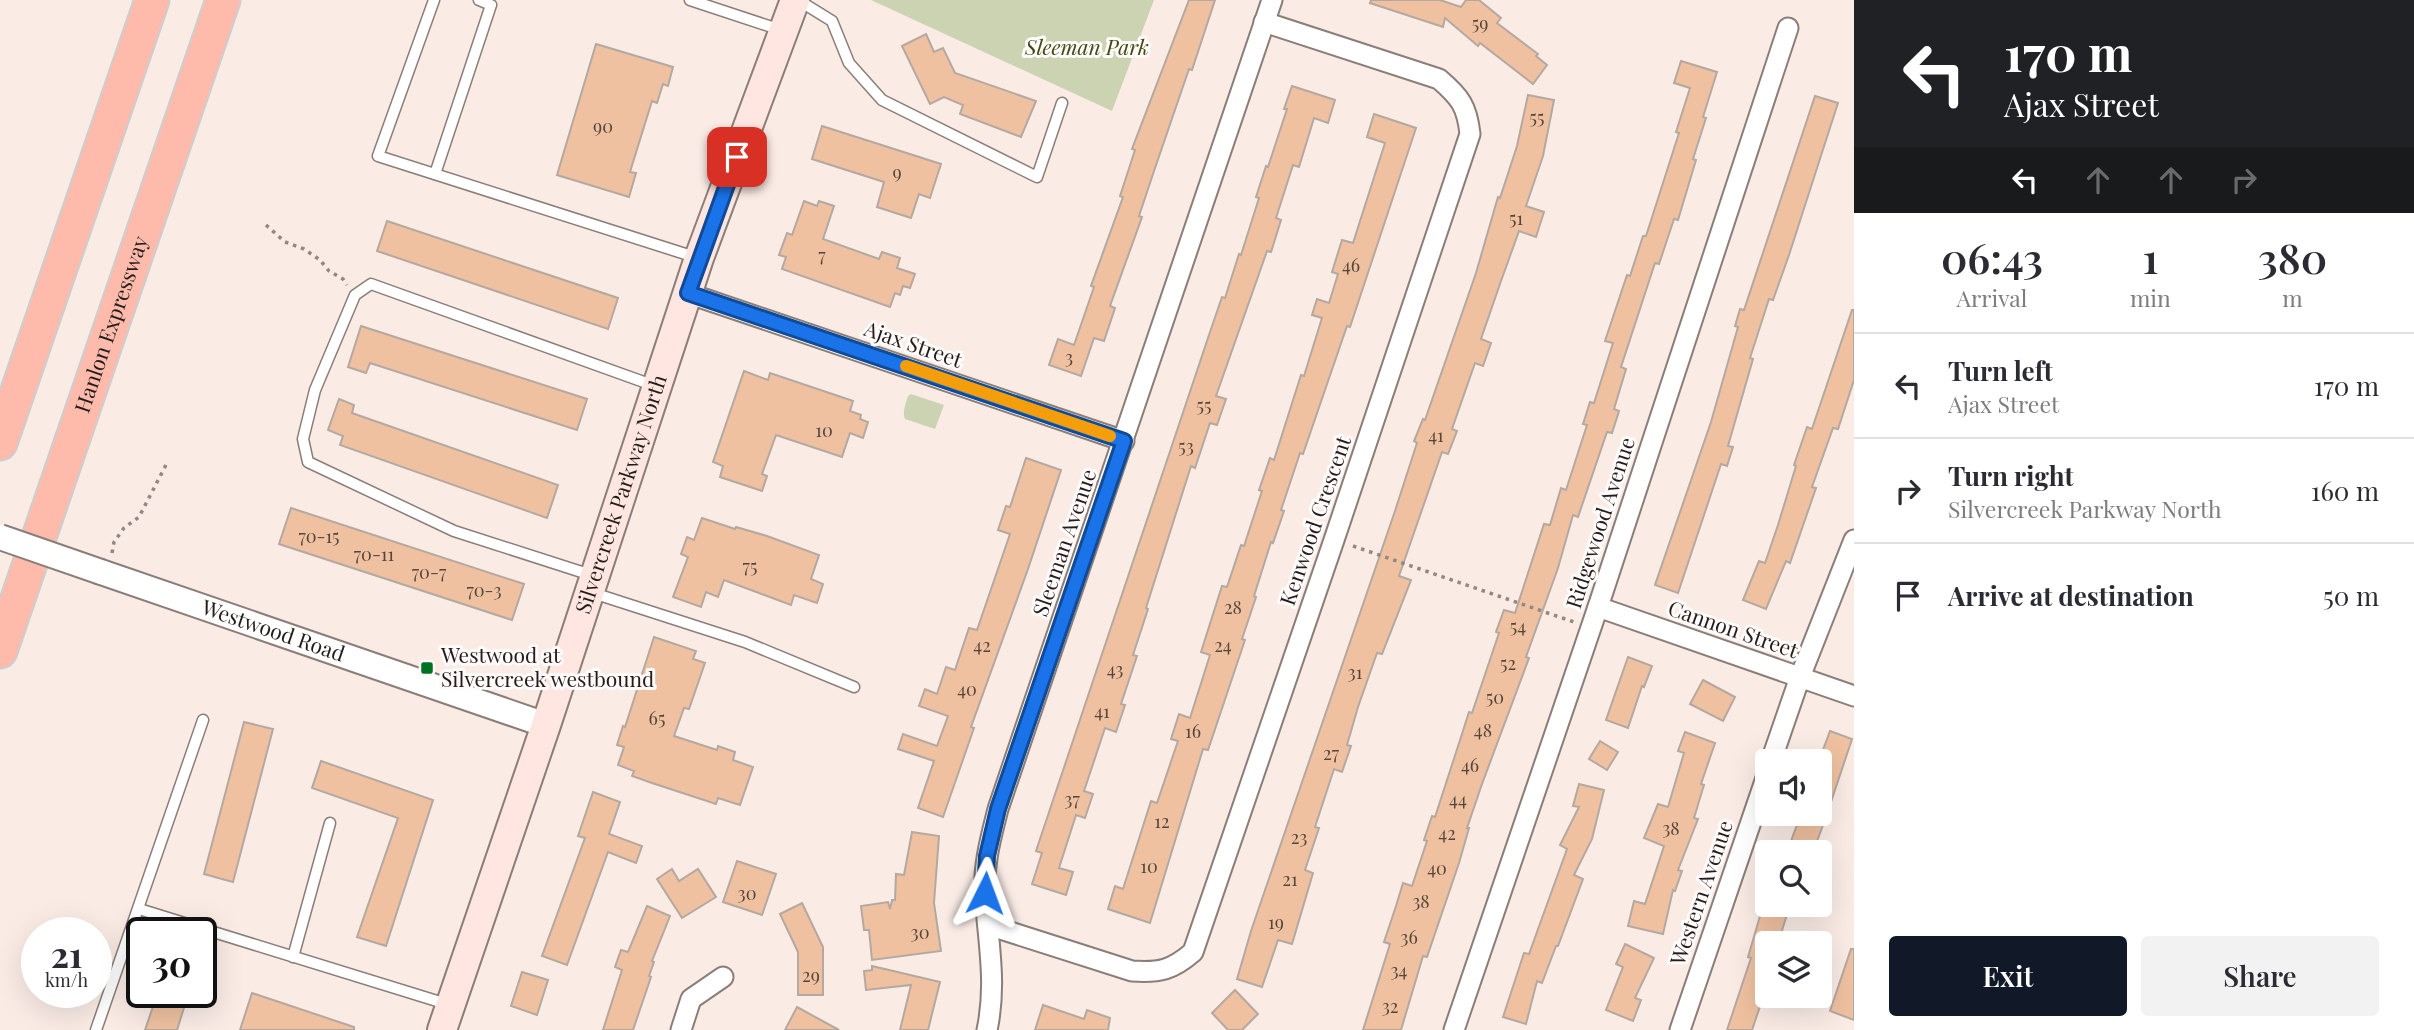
<!DOCTYPE html>
<style>
body{margin:0;font-family:"Playfair Display",serif;background:#f2f2f3;color:#2b2b33;height:100vh;display:flex;flex-direction:column;font-size:26px;white-space:nowrap}
*{box-sizing:border-box;margin:0}
p{font-size:23px;color:#7c7c81}
.icon{flex:none;width:38px;height:38px;fill:none;stroke:currentColor;stroke-width:2;stroke-linecap:round;stroke-linejoin:round}
.map{position:relative;flex:1;overflow:hidden}
.panel{display:flex;flex-direction:column;background:#fff;width:560px}
.panel>*{flex:none}
.top-card{background:#202124;color:#fff;overflow:hidden}
.buttons{position:absolute;left:1755px;top:749px;display:grid;gap:14px}
.buttons a{display:grid;place-items:center;width:77px;height:77px;border-radius:7px;background:#fff;box-shadow:0 7px 28px #0002;font-size:35px}
.speed{position:absolute;left:21px;top:917px;display:flex;gap:14px;font-size:35px;font-weight:700;text-align:center}
.speed>*{display:grid;place-content:center;width:91px;height:91px;border-radius:50%;background:#fff;box-shadow:0 7px 28px #0002;line-height:1}
.speed small{font-size:18px;font-weight:400}
.speed .limit{border:4px solid #111;border-radius:10px;background:#fff;color:#111}
.pin{position:absolute;display:grid;place-items:center;width:60px;height:60px;color:#fff;margin:-30px;border-radius:14px;box-shadow:0 4px 10px #0006}
.me{position:absolute;width:77px;margin:-38px;rotate:3deg;stroke-linejoin:round;filter:drop-shadow(0 0 5px #0008)}
.turn{display:flex;align-items:center;gap:24px;height:147px;padding:0 35px;font-size:32px}
.turn .icon{width:91px;height:91px;stroke-width:2.5}
.turn b{display:block;font-size:49px;line-height:60px}
.lanes{display:flex;align-items:center;height:66px;padding:0 35px;background:#0003;justify-content:center;gap:35px;direction:ltr}
.lanes .off{opacity:.35}
.eta{display:flex;justify-content:space-evenly;align-items:center;height:119px;text-align:center}
.eta b{font-size:42px;font-weight:600;line-height:49px}
.action{display:flex;gap:14px;margin-top:auto;padding:14px 35px}
.action a{flex:1;height:80px;border-radius:7px;background:#111827;color:#fff;font-size:28px;font-weight:600;line-height:80px;text-align:center}
.action a+a{background:#f2f2f3;color:#2b2b33}
ul{padding:0;list-style:none}
li{display:flex;align-items:center;gap:21px;height:105px;padding:0 35px;border-top:2px solid #e1e1e2}
li div{flex:1}
li b{display:block;font-size:26px}
li em{font-style:normal}
main{display:flex;flex:1;min-height:0}
.map>svg:first-child{display:block}
</style>
<main>
<div class="map">
<svg width="1854" height="1030" viewBox="0 0 1854 1030">
<rect width="100%" height="100%" fill="#faebe5"/>
<g fill="#ccd3b3">
<path d="M 871,0 L 1154,0 L 1112,111 Z"/>
<path d="M 911,394 L 944,405 L 935,429 L 905,419 C 902,412 906,403 908,396 Z"/>
</g>
<g fill="#efc1a0" stroke="#b4a9a1" stroke-width="2">
<path d="M 1189,0 L 1215,0 L 1192,70 L 1189,69 L 1154,171 L 1139,216 L 1142,217 L 1110,306 L 1115,308 L 1104,341 L 1094,338 L 1081,376 L 1049,365 L 1058,339 L 1074,345 L 1094,287 L 1091,286 L 1123,197 L 1120,196 L 1135,150 L 1132,149 Z"/>
<path d="M 1371,0 L 1440,0 L 1461,7 L 1466,0 L 1479,0 L 1501,18 L 1497,23 L 1538,54 L 1536,56 L 1547,65 L 1533,84 L 1480,43 L 1478,46 L 1445,18 L 1443,27 L 1370,3 Z"/>
<path d="M 926,34 L 934,52 L 943,48 L 955,73 L 1036,101 L 1021,137 L 960,114 L 963,105 L 944,97 L 930,104 L 902,46 Z"/>
<path d="M 596,44 L 673,67 L 668,86 L 663,84 L 657,103 L 652,101 L 630,172 L 636,173 L 629,197 L 557,175 Z"/>
<path d="M 1681,61 L 1717,72 L 1703,117 L 1706,118 L 1693,159 L 1696,160 L 1678,220 L 1674,219 L 1659,264 L 1655,263 L 1621,367 L 1626,369 L 1614,409 L 1619,411 L 1612,433 L 1607,432 L 1578,517 L 1573,515 L 1558,568 L 1526,657 L 1529,658 L 1482,784 L 1467,828 L 1469,828 L 1459,863 L 1427,957 L 1423,956 L 1401,1030 L 1363,1030 L 1390,944 L 1384,942 L 1396,906 L 1403,883 L 1412,886 L 1427,841 L 1424,840 L 1432,816 L 1435,817 L 1461,737 L 1469,712 L 1472,713 L 1499,633 L 1496,632 L 1504,610 L 1515,613 L 1544,524 L 1550,525 L 1561,488 L 1566,490 L 1587,425 L 1583,424 L 1590,402 L 1594,403 L 1613,343 L 1605,341 L 1627,275 L 1630,276 L 1643,236 L 1646,236 L 1679,133 L 1676,132 L 1690,88 L 1674,83 Z"/>
<path d="M 1292,86 L 1335,100 L 1328,123 L 1314,118 L 1299,167 L 1293,165 L 1276,218 L 1281,220 L 1271,252 L 1267,251 L 1216,396 L 1226,399 L 1217,425 L 1210,423 L 1195,468 L 1191,466 L 1146,608 L 1148,609 L 1133,655 L 1137,656 L 1121,704 L 1125,705 L 1116,732 L 1105,728 L 1084,791 L 1093,794 L 1085,818 L 1076,815 L 1059,868 L 1073,872 L 1066,895 L 1032,884 L 1042,853 L 1036,851 L 1209,335 L 1222,297 L 1225,298 L 1239,254 L 1241,255 L 1259,198 L 1256,197 L 1266,166 L 1268,167 L 1287,109 L 1284,109 Z"/>
<path d="M 1528,95 L 1554,100 L 1543,156 L 1526,206 L 1544,212 L 1536,237 L 1519,231 L 1501,281 L 1481,339 L 1491,343 L 1483,366 L 1475,363 L 1452,429 L 1457,431 L 1448,454 L 1442,452 L 1399,576 L 1411,580 L 1382,654 L 1377,653 L 1358,707 L 1347,745 L 1351,746 L 1342,772 L 1334,769 L 1315,827 L 1319,828 L 1305,870 L 1313,873 L 1292,944 L 1278,940 L 1262,987 L 1237,979 L 1251,931 L 1395,511 L 1417,443 L 1414,441 L 1423,419 L 1425,420 L 1476,273 L 1498,197 L 1500,198 L 1517,146 Z"/>
<path d="M 1815,96 L 1838,103 L 1789,255 L 1773,300 L 1769,299 L 1750,358 L 1753,359 L 1728,446 L 1733,447 L 1727,466 L 1721,464 L 1678,593 L 1655,585 L 1711,422 L 1738,327 L 1735,326 L 1740,309 L 1744,310 Z"/>
<path d="M 1374,114 L 1416,128 L 1350,327 L 1347,326 L 1303,454 L 1300,453 L 1281,510 L 1284,511 L 1273,543 L 1271,542 L 1254,596 L 1256,597 L 1242,639 L 1245,640 L 1208,750 L 1203,749 L 1150,923 L 1108,909 L 1115,886 L 1123,889 L 1151,801 L 1157,803 L 1178,741 L 1171,739 L 1179,714 L 1190,718 L 1210,655 L 1201,652 L 1222,586 L 1227,587 L 1241,545 L 1244,546 L 1262,491 L 1259,490 L 1270,458 L 1274,460 L 1301,375 L 1304,376 L 1322,318 L 1312,315 L 1317,299 L 1329,303 L 1338,274 L 1332,272 L 1342,240 L 1353,243 L 1385,143 L 1367,137 Z"/>
<path d="M 822,126 L 941,164 L 930,198 L 919,194 L 911,218 L 877,207 L 884,182 L 812,159 Z"/>
<path d="M 804,201 L 817,206 L 819,201 L 834,206 L 823,239 L 879,259 L 882,252 L 900,258 L 897,268 L 915,274 L 910,288 L 903,286 L 900,295 L 895,293 L 890,307 L 782,269 L 786,257 L 779,255 L 787,233 L 792,235 Z"/>
<path d="M 387,221 L 618,298 L 608,329 L 377,251 Z"/>
<path d="M 1852,310 L 1854,310 L 1854,380 L 1838,429 L 1833,428 L 1812,487 L 1816,488 L 1790,563 L 1786,561 L 1766,609 L 1743,600 L 1759,561 L 1765,563 L 1778,525 L 1796,466 L 1794,465 L 1807,427 L 1812,429 Z"/>
<path d="M 361,326 L 587,399 L 577,430 L 370,363 L 366,373 L 348,367 Z"/>
<path d="M 744,371 L 768,380 L 770,373 L 853,401 L 850,411 L 861,415 L 860,419 L 868,422 L 863,438 L 850,433 L 842,457 L 776,435 L 762,474 L 767,476 L 762,491 L 720,477 L 723,466 L 713,462 Z"/>
<path d="M 339,399 L 354,405 L 352,413 L 558,485 L 547,518 L 340,445 L 343,436 L 328,430 Z"/>
<path d="M 1026,458 L 1061,470 L 1028,569 L 971,727 L 974,728 L 943,817 L 918,808 L 934,761 L 898,749 L 903,734 L 937,746 L 948,716 L 919,706 L 925,689 L 937,694 L 946,667 L 955,670 L 969,628 L 977,630 L 1010,534 L 998,530 L 1006,506 L 1010,507 Z"/>
<path d="M 291,508 L 524,584 L 512,620 L 279,544 Z"/>
<path d="M 702,518 L 735,529 L 736,527 L 767,536 L 819,555 L 811,579 L 823,584 L 817,603 L 794,595 L 791,605 L 724,580 L 718,597 L 706,592 L 701,607 L 673,597 L 688,557 L 681,554 L 687,537 L 694,540 Z"/>
<path d="M 654,637 L 696,651 L 693,659 L 705,663 L 689,709 L 684,708 L 674,736 L 717,750 L 718,746 L 735,752 L 733,760 L 753,767 L 740,805 L 718,798 L 716,804 L 652,783 L 632,776 L 634,771 L 618,765 L 624,747 L 617,745 L 623,726 L 625,727 Z"/>
<path d="M 1628,657 L 1652,666 L 1644,687 L 1642,686 L 1628,728 L 1606,720 Z"/>
<path d="M 1703,680 L 1735,697 L 1723,721 L 1690,704 Z"/>
<path d="M 244,722 L 273,729 L 233,882 L 204,874 Z"/>
<path d="M 1830,731 L 1852,739 L 1826,817 L 1813,852 L 1787,852 L 1801,814 L 1820,814 L 1820,758 Z"/>
<path d="M 1685,732 L 1715,743 L 1701,784 L 1704,785 L 1694,818 L 1698,819 L 1678,870 L 1682,871 L 1675,891 L 1673,890 L 1663,934 L 1628,926 L 1634,901 L 1645,904 L 1664,846 L 1644,838 L 1658,804 L 1668,807 L 1684,753 L 1678,751 Z"/>
<path d="M 1600,741 L 1618,752 L 1607,770 L 1589,759 Z"/>
<path d="M 321,761 L 433,800 L 386,946 L 357,937 L 398,818 L 312,788 Z"/>
<path d="M 1579,784 L 1604,790 L 1592,839 L 1574,875 L 1583,879 L 1558,946 L 1556,946 L 1542,983 L 1537,981 L 1526,1024 L 1503,1017 L 1524,953 L 1529,954 L 1567,849 L 1560,845 L 1579,807 L 1573,806 Z"/>
<path d="M 593,792 L 620,802 L 609,834 L 642,846 L 636,863 L 608,852 L 567,965 L 542,956 L 585,838 L 578,836 Z"/>
<path d="M 912,832 L 939,836 L 934,903 L 941,951 L 872,960 L 869,930 L 864,930 L 861,906 L 888,902 L 890,909 L 892,900 L 895,900 L 896,874 L 904,875 Z"/>
<path d="M 737,861 L 776,874 L 762,915 L 723,902 Z"/>
<path d="M 672,869 L 679,881 L 698,869 L 716,897 L 682,918 L 657,879 Z"/>
<path d="M 802,903 L 823,947 L 823,995 L 798,995 L 798,952 L 780,914 Z"/>
<path d="M 1790,905 L 1778,943 L 1768,943 L 1768,983 L 1752,1030 L 1727,1030 L 1751,958 L 1748,957 L 1763,906 Z"/>
<path d="M 647,906 L 670,916 L 652,961 L 654,962 L 649,976 L 651,977 L 633,1030 L 603,1030 L 622,970 L 615,967 L 621,950 L 628,952 Z"/>
<path d="M 1625,944 L 1654,958 L 1635,998 L 1641,1000 L 1633,1021 L 1606,1010 L 1623,967 L 1616,964 Z"/>
<path d="M 1851,949 L 1854,949 L 1854,1020 L 1830,1011 Z"/>
<path d="M 872,966 L 940,982 L 928,1030 L 900,1030 L 911,985 L 866,990 L 864,971 L 872,970 Z"/>
<path d="M 522,972 L 548,980 L 537,1015 L 511,1006 Z"/>
<path d="M 1235,990 L 1258,1014 L 1242,1030 L 1228,1030 L 1212,1013 Z"/>
<path d="M 158,992 L 189,992 L 177,1030 L 145,1030 Z"/>
<path d="M 252,993 L 354,1027 L 354,1030 L 240,1030 Z"/>
<path d="M 1043,1005 L 1084,1019 L 1087,1010 L 1110,1018 L 1108,1030 L 1035,1030 Z"/>
<path d="M 797,1007 L 839,1030 L 785,1030 Z"/>
</g>
<g fill="none" stroke-linecap="round" stroke-linejoin="round">
<g stroke="#8b7e78" stroke-width="13">
<g id="service">
<path d="M 434,0 L 378,156 L 698,258"/>
<path d="M 690,0 L 781,30"/>
<path d="M 798,0 L 832,21 L 849,63 L 882,100 L 1037,177 L 1062,103"/>
<path d="M 435,174 L 491,5 L 479,0"/>
<path d="M 591,575 L 454,531 L 308,462 L 303,439 L 315,390 L 355,295 L 371,284 L 655,386"/>
<path d="M 590,592 L 745,642 L 854,687"/>
<path d="M 139,909 L 450,1005"/>
<path d="M 293,957 L 330,823"/>
<path d="M 96,1030 L 203,720"/>
</g>
</g>
<g stroke="#8b7e78" stroke-width="23">
<g id="minor">
<path d="M 687,293 L 1124,441"/>
<path d="M 1598,607 L 1854,696"/>
<path d="M 1771,761 L 1800,677 L 1854,540"/>
<path d="M 988,925 L 1132,971 C 1160,973 1172,970 1193,952 L 1334,540 L 1470,134 C 1467,106 1460,97 1439,79 L 1264,22"/>
<path d="M 681,1030 L 691,999 L 723,977"/>
<path d="M 987,1030 C 997,984 988,941 985,895 C 983,865 991,837 998,809 L 1272,0"/>
<path d="M 1454,1030 L 1598,607 L 1788,28"/>
<path d="M 1680,1030 L 1768,772"/>
</g>
</g>
<g stroke="#8b7e78" stroke-width="28">
<g id="tertiary">
<path id="s1" d="M 101,572 L 546,725"/>
</g>
</g>
<g stroke="#8b7e78" stroke-width="32">
<g id="secondary">
<path id="s2" d="M 442,1030 L 546,725 L 699,258 L 795,0"/>
</g>
</g>
<g stroke="#cecdcd" stroke-width="37">
<g id="trunk">
<path d="M 0,443 L 152,0"/>
<path id="s3" d="M 0,651 L 223,0"/>
</g>
</g>
<g stroke="#928783" stroke-width="3.5" stroke-dasharray="3.5 5" stroke-linecap="butt">
<path d="M 266,225 L 285,242 L 304,249 L 320,260 L 329,271 L 343,279 L 347,285"/>
<path d="M 1353,546 L 1574,622"/>
<path d="M 112,553 L 114,542 L 124,528 L 139,517 L 168,461"/>
</g>
<use href="#service" stroke="#fff" stroke-width="10"/>
<use href="#minor" stroke="#fff" stroke-width="19"/>
<use href="#tertiary" stroke="#fff" stroke-width="24"/>
<use href="#secondary" stroke="#ffe6e0" stroke-width="28"/>
<use href="#trunk" stroke="#febbac" stroke-width="33"/>
<g stroke="#8b7e78" stroke-width="28" stroke-linecap="butt">
<path id="tertiary-bridge" d="M 0,537 L 101,572"/>
</g>
<use href="#tertiary-bridge" stroke="#fff" stroke-width="24"/>
</g>
<g fill="none" stroke-linecap="round" stroke-linejoin="round">
<g stroke="#114b97" stroke-width="18">
<path id="route" d="M 737,157 L 688,293 L 1124,441 L 998,809 L 987,856 L 985,893"/>
</g>
<use href="#route" stroke="#1a73e8" stroke-width="12"/>
<path stroke="#f59e0b" stroke-width="12" d="M 906,366 L 1110,436"/>
</g>
<rect fill="#017122" stroke="#fefbfa" stroke-width="2.5" x="420" y="661" width="14" height="14" rx="3.5"/>
<g text-anchor="middle" stroke-width="6" stroke-linejoin="round" paint-order="stroke">
<g font-size="18" fill="#55463c">
<text x="1480" y="30">59</text>
<text x="1537" y="124">55</text>
<text x="603" y="133">90</text>
<text x="897" y="179">9</text>
<text x="1516" y="225">51</text>
<text x="822" y="262">7</text>
<text x="1351" y="272">46</text>
<text x="1069" y="364">3</text>
<text x="1204" y="412">55</text>
<text x="824" y="437">10</text>
<text x="1436" y="442">41</text>
<text x="1186" y="453">53</text>
<text x="319" y="543">70-15</text>
<text x="374" y="561">70-11</text>
<text x="750" y="573">75</text>
<text x="429" y="579">70-7</text>
<text x="484" y="597">70-3</text>
<text x="1233" y="614">28</text>
<text x="1518" y="633">54</text>
<text x="982" y="652">42</text>
<text x="1223" y="652">24</text>
<text x="1508" y="670">52</text>
<text x="1115" y="676">43</text>
<text x="1355" y="679">31</text>
<text x="967" y="696">40</text>
<text x="1495" y="704">50</text>
<text x="1102" y="718">41</text>
<text x="657" y="725">65</text>
<text x="1483" y="737">48</text>
<text x="1193" y="738">16</text>
<text x="1331" y="760">27</text>
<text x="1470" y="772">46</text>
<text x="1072" y="806">37</text>
<text x="1458" y="806">44</text>
<text x="1162" y="828">12</text>
<text x="1671" y="835">38</text>
<text x="1447" y="840">42</text>
<text x="1299" y="844">23</text>
<text x="1149" y="873">10</text>
<text x="1437" y="875">40</text>
<text x="1290" y="886">21</text>
<text x="747" y="900">30</text>
<text x="1421" y="908">38</text>
<text x="1276" y="929">19</text>
<text x="920" y="939">30</text>
<text x="1409" y="944">36</text>
<text x="1399" y="977">34</text>
<text x="811" y="982">29</text>
<text x="1390" y="1013">32</text>
</g>
<g font-size="21" font-style="italic" fill="#414910" stroke="#fefbfa">
<text x="1087" y="55">Sleeman Park</text>
</g>
<g font-size="21" fill="#221d1a" stroke="#fefbfa">
<text dy="7" stroke="none"><textPath href="#s3" startOffset="345">Hanlon Expressway</textPath></text>
<text transform="translate(913 345) rotate(19)" y="7">Ajax Street</text>
<text dy="7" stroke="none"><textPath href="#s2" startOffset="565">Silvercreek Parkway North</textPath></text>
<text transform="translate(1316 521) rotate(-71)" y="7">Kenwood Crescent</text>
<text transform="translate(1601 523) rotate(-72)" y="7">Ridgewood Avenue</text>
<text transform="translate(1065 543) rotate(-71)" y="7">Sleeman Avenue</text>
<text transform="translate(1733 630) rotate(19)" y="7">Cannon Street</text>
<text dy="7" stroke="none"><textPath href="#s1" startOffset="182">Westwood Road</textPath></text>
<text transform="translate(1702 893) rotate(-71)" y="7">Western Avenue</text>
</g>
<g font-size="21" fill="#221d1a" stroke="#fefbfa" text-anchor="start">
<text x="441" y="663">Westwood at<tspan x="441" dy="24">Silvercreek westbound</tspan></text>
</g>
</g>
</svg>
<div class="buttons">
<a><svg class="icon" aria-label="sound" viewBox="0 0 24 24"><path d="M4 9h4l5-4v14l-5-4H4zM17 9q2 3 0 6"/></svg></a>
<a><svg class="icon" aria-label="search" viewBox="0 0 24 24"><circle cx="10" cy="10" r="6"/><path d="M15 15l6 6"/></svg></a>
<a><svg class="icon" aria-label="layers" viewBox="0 0 24 24"><path d="M12 4l9 5-9 5-9-5zM3 14l9 5 9-5"/></svg></a>
</div>
<div class="speed"><div>21<small>km/h</small></div><div class="limit">30</div></div>
<div class="pin" style="left:737px;top:157px;background:#d93025"><svg class="icon" aria-label="arrive" viewBox="0 0 24 24"><path d="M6 21V4h12l-3 4 3 4H6"/></svg></div>
<svg class="me" style="left:985px;top:893px" viewBox="-20 -20 40 40"><path d="M0-17L14 15 0 8-14 15z" fill="#1a73e8" stroke="#fff" stroke-width="4"/></svg>
</div>
<section class="panel">
<div class="top-card">
<div class="turn"><svg class="icon" aria-label="left" viewBox="0 0 24 24"><path d="M17 20v-9H6M10 6l-5 5 5 5"/></svg><div><b>170 m</b>Ajax Street</div></div>
<div class="lanes"><svg class="icon" aria-label="left" viewBox="0 0 24 24"><path d="M17 20v-9H6M10 6l-5 5 5 5"/></svg><svg class="icon off" aria-label="ahead" viewBox="0 0 24 24"><path d="M12 20V5M6 11l6-6 6 6"/></svg><svg class="icon off" aria-label="ahead" viewBox="0 0 24 24"><path d="M12 20V5M6 11l6-6 6 6"/></svg><svg class="icon off" aria-label="right" viewBox="0 0 24 24"><path d="M7 20v-9h11M14 6l5 5-5 5"/></svg></div>
</div>
<div class="eta">
<div><b>06:43</b><p>Arrival</p></div>
<div><b>1</b><p>min</p></div>
<div><b>380</b><p>m</p></div>
</div>
<ul>
<li><svg class="icon" aria-label="left" viewBox="0 0 24 24"><path d="M17 20v-9H6M10 6l-5 5 5 5"/></svg><div><b>Turn left</b><p>Ajax Street</p></div><em>170 m</em></li>
<li><svg class="icon" aria-label="right" viewBox="0 0 24 24"><path d="M7 20v-9h11M14 6l5 5-5 5"/></svg><div><b>Turn right</b><p>Silvercreek Parkway North</p></div><em>160 m</em></li>
<li><svg class="icon" aria-label="arrive" viewBox="0 0 24 24"><path d="M6 21V4h12l-3 4 3 4H6"/></svg><div><b>Arrive at destination</b></div><em>50 m</em></li>
</ul>
<div class="action"><a>Exit</a><a>Share</a></div>
</section>
</main>
